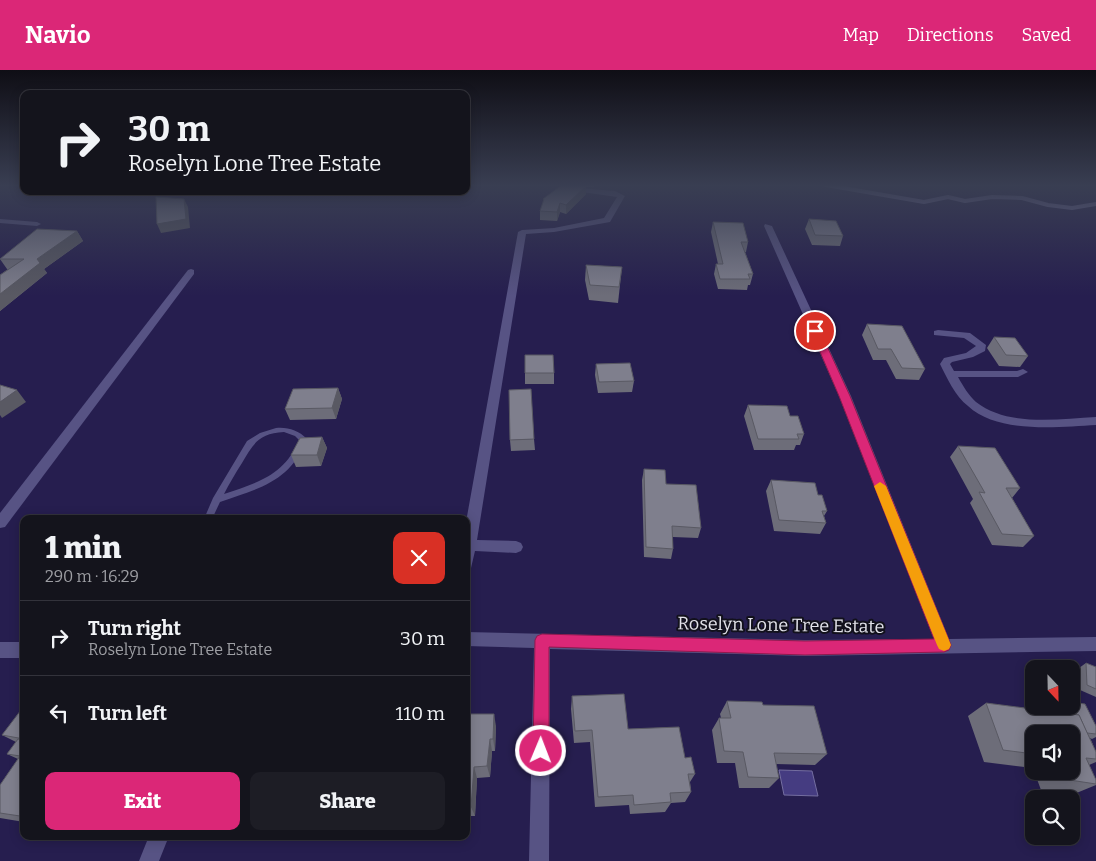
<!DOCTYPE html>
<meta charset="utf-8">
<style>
body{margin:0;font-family:Bitter,serif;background:#1d1d25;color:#f1f3f6;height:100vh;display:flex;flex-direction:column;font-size:19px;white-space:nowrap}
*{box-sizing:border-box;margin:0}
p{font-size:16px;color:#9d9ea3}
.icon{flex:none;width:28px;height:28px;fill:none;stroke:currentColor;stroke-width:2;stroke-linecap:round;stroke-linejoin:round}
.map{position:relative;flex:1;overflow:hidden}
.drawer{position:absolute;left:20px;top:445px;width:450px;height:325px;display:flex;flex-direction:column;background:#14141c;border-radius:10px;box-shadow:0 2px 12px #0003,0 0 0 1px #33333b}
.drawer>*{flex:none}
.banner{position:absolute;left:20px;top:20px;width:450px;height:105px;border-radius:10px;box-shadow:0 2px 12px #0003,0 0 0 1px #33333b;background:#14141c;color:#f1f3f6;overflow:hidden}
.needle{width:32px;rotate:158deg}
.controls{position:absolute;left:1025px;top:590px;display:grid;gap:10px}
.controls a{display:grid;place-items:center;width:55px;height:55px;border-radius:10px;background:#14141c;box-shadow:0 2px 12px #0003,0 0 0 1px #33333b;font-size:25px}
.pin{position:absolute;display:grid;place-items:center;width:42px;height:42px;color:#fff;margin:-21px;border:2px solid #fff;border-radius:50%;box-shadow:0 1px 5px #0007}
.me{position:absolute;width:55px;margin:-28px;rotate:1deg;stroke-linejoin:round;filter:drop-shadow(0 0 4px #0008)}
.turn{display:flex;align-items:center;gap:18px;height:105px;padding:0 25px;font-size:22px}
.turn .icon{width:65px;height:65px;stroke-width:2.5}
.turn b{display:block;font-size:35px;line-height:42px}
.round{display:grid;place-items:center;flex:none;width:52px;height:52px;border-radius:10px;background:#1d1d25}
.overview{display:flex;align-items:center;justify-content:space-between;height:85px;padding:0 25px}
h1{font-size:30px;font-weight:800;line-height:38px}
.action{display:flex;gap:10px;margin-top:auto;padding:10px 25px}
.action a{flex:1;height:58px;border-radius:10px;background:#db2777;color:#fff;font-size:20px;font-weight:800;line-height:58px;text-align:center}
.action a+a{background:#1d1d25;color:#f1f3f6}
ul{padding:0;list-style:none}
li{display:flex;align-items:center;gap:15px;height:75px;padding:0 25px;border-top:1px solid #33333b}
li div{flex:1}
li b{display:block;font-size:19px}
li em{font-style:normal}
header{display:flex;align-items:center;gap:30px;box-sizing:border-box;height:70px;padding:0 25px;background:#db2777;color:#fff}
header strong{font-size:24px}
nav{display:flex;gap:28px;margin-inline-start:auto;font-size:18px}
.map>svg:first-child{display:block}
</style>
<header>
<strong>Navio</strong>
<nav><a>Map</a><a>Directions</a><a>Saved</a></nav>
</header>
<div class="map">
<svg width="1096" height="791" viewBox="0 0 1096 791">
<rect width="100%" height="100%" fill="#1b1a26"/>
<path fill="#261e4f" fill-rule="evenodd" d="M 0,115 L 24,115 L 24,121 L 466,121 L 466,115 L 1096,115 L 1096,791 L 0,791 ZM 24,449 L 466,449 L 466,766 L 24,766 ZM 1034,599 L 1071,599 L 1071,636 L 1034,636 ZM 1034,664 L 1071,664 L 1071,701 L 1034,701 ZM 1034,729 L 1071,729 L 1071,766 L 1034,766 Z"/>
<path fill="#453c81" stroke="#746ea0" d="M 779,700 L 812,701 L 818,726 L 784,725 Z"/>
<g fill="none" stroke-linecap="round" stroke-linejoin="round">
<path stroke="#746ea0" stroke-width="4" d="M 826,115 L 924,132 L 948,127 L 965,131 L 992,127 L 1022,128 L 1048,135 L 1072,138 L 1096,134"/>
<path fill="#575384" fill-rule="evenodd" d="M 276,358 C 288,357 298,360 307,369 C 290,412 260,418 220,432 L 212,449 L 204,449 L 213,428 L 247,371 L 260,363 ZM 284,362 L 295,366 L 299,370 C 285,405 257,413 224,424 C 229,414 235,404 242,393 C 253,374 259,363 284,362 Z"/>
<g fill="#575384" fill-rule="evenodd">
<path d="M 579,118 L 615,121 L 625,126 L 610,152 L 554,162 L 526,164 L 477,470 L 516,471 L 521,473 L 523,477 L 521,481 L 516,483 L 475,481 L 471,498 L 466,500 L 466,452 L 518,162 L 522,160 L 554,158 L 604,148 L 617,127 L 582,122 L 578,120 Z"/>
<path d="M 0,149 L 37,152 L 41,154 L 37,156 L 0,153 Z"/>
<path d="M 765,154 L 772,156 L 851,326 L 949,569 L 1096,567 L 1096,581 L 805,586 L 550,579 L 549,791 L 529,791 L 534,578 L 466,576 L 466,562 L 805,570 L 934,569 L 839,326 L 764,156 Z"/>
<path d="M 191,199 L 194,200 L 194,204 L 5,457 L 0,458 L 0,443 L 188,200 Z"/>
<path d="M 938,260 L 970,263 L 986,275 L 985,281 L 973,287 L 952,292 L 950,294 L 954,301 L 1017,301 L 1023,299 L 1028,302 L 1018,307 L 958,307 C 963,316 969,326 976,332 C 1008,357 1058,349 1096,347 L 1096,355 C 1058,357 998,364 968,336 C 955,326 947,308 940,294 L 944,288 L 966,283 L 976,276 L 964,268 L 934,265 L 934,261 Z"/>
<rect x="0" y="572" width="24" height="16"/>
<path d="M 149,766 L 169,766 L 159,791 L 139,791 Z"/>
</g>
</g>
<g fill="#6d6d79">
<path d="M 562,115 L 595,115 L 593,117 L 586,117 L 586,124 L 566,144 L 560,142 L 557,151 L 540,150 L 540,141 L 543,133 L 543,129 Z"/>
<path d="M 809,149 L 843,166 L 840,176 L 812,175 L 805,159 Z"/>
<path d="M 713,152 L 748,172 L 746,182 L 745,182 L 753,204 L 750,215 L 748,215 L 747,220 L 718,219 L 714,204 L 716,194 L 718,194 L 711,162 Z"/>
<path d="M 77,161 L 83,171 L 44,199 L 47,203 L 0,241 L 0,205 L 8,199 L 7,199 L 0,189 Z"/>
<path d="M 586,195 L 622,197 L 618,233 L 589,230 L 585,210 Z"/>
<path d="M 867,254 L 925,299 L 919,310 L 896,309 L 886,290 L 873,290 L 862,265 Z"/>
<path d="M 994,267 L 1028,286 L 1020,297 L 999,296 L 987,278 Z"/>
<path d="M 596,294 L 634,311 L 632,322 L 598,323 L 595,305 Z"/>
<rect x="525" y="303" width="29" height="11"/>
<path d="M 338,318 L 342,329 L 336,349 L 290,350 L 285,339 Z"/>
<path d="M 748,335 L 790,346 L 804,364 L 800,375 L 796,375 L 794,380 L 754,380 L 744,346 Z"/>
<path d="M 322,367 L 327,378 L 321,396 L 296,397 L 291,385 Z"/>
<path d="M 534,369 L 535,380 L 511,381 L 510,370 Z"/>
<path d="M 958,376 L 1020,418 L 1012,428 L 1034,466 L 1023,477 L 992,475 L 970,433 L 973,429 L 950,387 Z"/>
<path d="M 644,399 L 666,414 L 701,458 L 698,468 L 673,467 L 673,479 L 671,489 L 644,487 L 642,410 Z"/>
<path d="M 771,410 L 818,425 L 827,441 L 824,446 L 826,453 L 820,464 L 774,461 L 766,421 Z"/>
<path d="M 1086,593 L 1096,597 L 1096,627 L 1080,620 L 1079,598 Z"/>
<path d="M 572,626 L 628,659 L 685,688 L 695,704 L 690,712 L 691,722 L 685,732 L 671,733 L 665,742 L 630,744 L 629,735 L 595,737 L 590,672 L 574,673 L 571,639 Z"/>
<path d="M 727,631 L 763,635 L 827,684 L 815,695 L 776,694 L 779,708 L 769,718 L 739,718 L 735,693 L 717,693 L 712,660 L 719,648 L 721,648 L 720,644 Z"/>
<path d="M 986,633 L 1062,643 L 1059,636 L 1071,636 L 1096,656 L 1096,667 L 1092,669 L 1090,668 L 1096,682 L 1096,692 L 1089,695 L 1096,710 L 1096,715 L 1074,724 L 1041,720 L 1034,701 L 1071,701 L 1034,664 L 1034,701 L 1033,698 L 984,692 L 968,646 Z"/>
<path d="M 24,641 L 24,752 L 0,748 L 0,715 L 18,689 L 7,684 L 16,672 L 2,665 Z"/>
<path d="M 466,644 L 496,656 L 495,681 L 492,681 L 490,707 L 477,708 L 475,746 L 466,746 Z"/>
</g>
<g fill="#595963">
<path d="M 586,116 L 586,124 L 566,144 L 566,135 Z"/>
<path d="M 184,129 L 188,137 L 190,158 L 161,163 L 157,154 Z"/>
<path d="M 560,133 L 560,142 L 557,151 L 557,142 Z"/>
<path d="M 77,161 L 83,171 L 44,199 L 47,203 L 0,241 L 0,224 L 37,189 Z"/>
<path d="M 338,318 L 342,329 L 336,349 L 332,338 Z"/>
<path d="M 17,320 L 26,332 L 2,348 L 0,345 L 0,332 Z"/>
<path d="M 322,367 L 327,378 L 321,396 L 317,385 Z"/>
<path d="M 494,644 L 496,656 L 495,681 L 493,669 Z"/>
<path d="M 490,669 L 492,681 L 490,707 L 487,696 Z"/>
<path d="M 474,697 L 477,708 L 475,746 L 471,737 Z"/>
<path d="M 24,741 L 24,748 L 20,746 Z"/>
</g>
<g fill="#7f7f8d" stroke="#595963">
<path d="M 562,115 L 584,115 L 586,116 L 566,135 L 560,133 L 557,142 L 540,141 L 544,129 L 543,129 Z"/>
<path d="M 156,127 L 184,129 L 186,149 L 157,154 Z"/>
<path d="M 809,149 L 836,151 L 843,166 L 815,165 Z"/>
<path d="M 713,152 L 743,153 L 748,172 L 741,172 L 753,204 L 748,204 L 750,209 L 720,209 L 716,194 L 723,194 Z"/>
<path d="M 37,159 L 77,161 L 37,189 L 40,193 L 0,224 L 0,205 L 24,189 L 0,189 Z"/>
<path d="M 586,195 L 622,197 L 619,217 L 590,215 Z"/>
<path d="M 867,254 L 902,256 L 925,299 L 902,298 L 891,279 L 878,279 Z"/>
<path d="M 994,267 L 1015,268 L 1028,286 L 1006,285 Z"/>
<path d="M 525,285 L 553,285 L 554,303 L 525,303 Z"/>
<path d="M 630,293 L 634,311 L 599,312 L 596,294 Z"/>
<path d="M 0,315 L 17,320 L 0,332 Z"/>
<path d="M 338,318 L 332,338 L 285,339 L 293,319 Z"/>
<path d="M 531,319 L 534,369 L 510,370 L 509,320 Z"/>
<path d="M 748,335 L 787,336 L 790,346 L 798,346 L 804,364 L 797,364 L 799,369 L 758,369 Z"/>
<path d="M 322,367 L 317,385 L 291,385 L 300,368 Z"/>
<path d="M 958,376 L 995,378 L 1020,418 L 1006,418 L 1034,466 L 1002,464 L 979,422 L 985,423 Z"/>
<path d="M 644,399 L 665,400 L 666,414 L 696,415 L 701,458 L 672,456 L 673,479 L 646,477 Z"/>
<path d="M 771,410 L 815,413 L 818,425 L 822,425 L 827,441 L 822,441 L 826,453 L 779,450 Z"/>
<path d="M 1086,593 L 1096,597 L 1096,619 L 1087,615 Z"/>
<path d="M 624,624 L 628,659 L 679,657 L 685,688 L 691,687 L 695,704 L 688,704 L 691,722 L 670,723 L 671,732 L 634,735 L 633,725 L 598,727 L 592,660 L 575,661 L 572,626 Z"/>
<path d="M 727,631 L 762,632 L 763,635 L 814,636 L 827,684 L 774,683 L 779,708 L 748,707 L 743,682 L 724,681 L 719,648 L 731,648 Z"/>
<path d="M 1071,632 L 1085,634 L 1096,656 L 1096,664 L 1087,663 L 1079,645 L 1072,644 L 1068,636 L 1071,636 Z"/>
<path d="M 986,633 L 1079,645 L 1096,682 L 1096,689 L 1086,688 L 1096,710 L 1096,714 L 1063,709 L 1060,701 L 1071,701 L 1071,664 L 1034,664 L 1034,684 L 1003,680 Z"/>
<path d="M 21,640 L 24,641 L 24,669 L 2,665 Z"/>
<path d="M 466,644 L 494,644 L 493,669 L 490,669 L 487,696 L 474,697 L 471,737 L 466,737 Z"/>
<path d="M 18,669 L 24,670 L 24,741 L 20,746 L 0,743 L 0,715 L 20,686 L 7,684 Z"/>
</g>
<linearGradient id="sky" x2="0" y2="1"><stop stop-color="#0f0e15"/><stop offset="0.51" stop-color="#393e52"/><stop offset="1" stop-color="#393e52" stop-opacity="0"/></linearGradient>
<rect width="1096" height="226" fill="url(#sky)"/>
<path fill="#db2777" stroke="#8e194d" d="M 815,258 L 820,261 L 850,326 L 951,575 L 949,580 L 944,582 L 805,585 L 549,577 L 549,681 L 547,686 L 541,689 L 535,686 L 533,681 L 535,570 L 537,566 L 542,564 L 805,571 L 934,569 L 839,326 L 811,261 Z"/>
<path fill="#f59e0b" d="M 880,412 L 886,416 L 951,575 L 949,579 L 944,581 L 939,579 L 937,575 L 874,416 Z"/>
<g text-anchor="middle" stroke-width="4" stroke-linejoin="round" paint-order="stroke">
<g font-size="18" fill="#e2e2ea" stroke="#12111c">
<text transform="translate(781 555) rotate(1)" y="6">Roselyn Lone Tree Estate</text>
</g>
</g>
</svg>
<div class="controls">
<a><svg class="needle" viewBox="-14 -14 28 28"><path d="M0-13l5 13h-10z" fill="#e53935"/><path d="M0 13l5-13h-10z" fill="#9d9ea3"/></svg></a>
<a><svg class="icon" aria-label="sound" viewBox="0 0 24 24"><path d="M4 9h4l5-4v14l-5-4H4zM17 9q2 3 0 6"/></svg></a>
<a><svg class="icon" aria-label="search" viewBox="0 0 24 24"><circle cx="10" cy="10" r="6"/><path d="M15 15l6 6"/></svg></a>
</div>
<div class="pin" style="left:815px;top:261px;background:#d93025"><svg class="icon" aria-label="arrive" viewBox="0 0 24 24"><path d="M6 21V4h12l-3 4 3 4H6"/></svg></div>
<svg class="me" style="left:541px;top:681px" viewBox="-20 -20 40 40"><circle r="17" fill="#db2777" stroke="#fff" stroke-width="3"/><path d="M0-11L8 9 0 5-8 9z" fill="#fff"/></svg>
<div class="banner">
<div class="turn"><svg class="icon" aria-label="right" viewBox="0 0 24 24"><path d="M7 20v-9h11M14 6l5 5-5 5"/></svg><div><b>30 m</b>Roselyn Lone Tree Estate</div></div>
</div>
<section class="drawer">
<div class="overview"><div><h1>1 min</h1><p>290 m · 16:29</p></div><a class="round" style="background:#d93025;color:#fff"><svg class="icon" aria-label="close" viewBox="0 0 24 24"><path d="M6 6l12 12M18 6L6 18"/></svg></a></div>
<ul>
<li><svg class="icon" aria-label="right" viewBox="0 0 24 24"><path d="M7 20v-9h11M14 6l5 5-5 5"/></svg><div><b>Turn right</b><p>Roselyn Lone Tree Estate</p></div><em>30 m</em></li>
<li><svg class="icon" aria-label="left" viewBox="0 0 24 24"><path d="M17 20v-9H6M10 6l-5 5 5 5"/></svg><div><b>Turn left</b></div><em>110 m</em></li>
</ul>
<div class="action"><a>Exit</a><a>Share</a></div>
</section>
</div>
